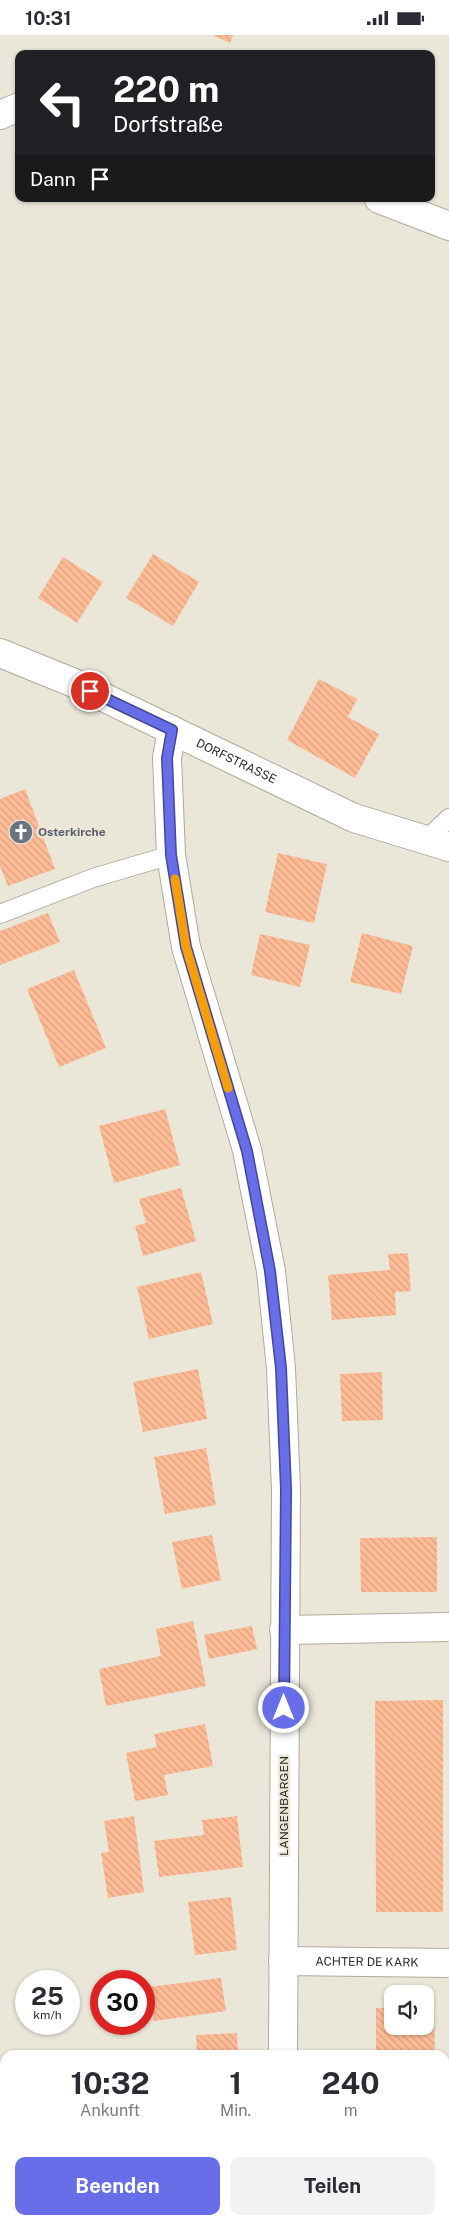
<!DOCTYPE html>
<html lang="de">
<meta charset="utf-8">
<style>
body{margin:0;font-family:"Public Sans",sans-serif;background:#f2f2f3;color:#2b2b33;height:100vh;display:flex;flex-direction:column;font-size:19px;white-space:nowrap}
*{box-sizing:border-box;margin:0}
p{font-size:16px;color:#7c7c81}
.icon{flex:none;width:28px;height:28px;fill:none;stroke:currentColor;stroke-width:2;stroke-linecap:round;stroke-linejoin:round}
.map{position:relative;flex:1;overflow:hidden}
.details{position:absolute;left:0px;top:2015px;width:450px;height:175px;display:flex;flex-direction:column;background:#fff;border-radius:15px 15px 0 0;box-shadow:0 1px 4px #0004}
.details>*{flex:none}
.guide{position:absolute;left:15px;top:15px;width:420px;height:152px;border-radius:10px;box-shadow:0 1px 4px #0004;background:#202124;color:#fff;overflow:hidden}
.fabs{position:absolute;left:384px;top:1950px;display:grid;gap:10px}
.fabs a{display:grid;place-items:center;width:50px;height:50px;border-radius:10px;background:#fff;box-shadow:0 1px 4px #0004;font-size:25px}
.speed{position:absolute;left:15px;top:1935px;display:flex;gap:10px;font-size:25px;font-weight:700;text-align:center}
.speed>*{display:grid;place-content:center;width:65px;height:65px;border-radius:50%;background:#fff;box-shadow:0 1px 4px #0004;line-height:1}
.speed small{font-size:12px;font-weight:400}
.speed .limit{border:8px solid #d22;background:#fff;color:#111}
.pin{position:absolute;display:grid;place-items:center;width:42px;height:42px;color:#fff;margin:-21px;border:2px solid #fff;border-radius:50%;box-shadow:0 1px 5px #0007}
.me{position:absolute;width:55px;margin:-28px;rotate:0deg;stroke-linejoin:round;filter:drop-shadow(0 0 4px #0008)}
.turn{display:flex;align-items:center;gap:18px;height:105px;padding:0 15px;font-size:22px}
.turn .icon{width:65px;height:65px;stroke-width:2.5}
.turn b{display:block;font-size:35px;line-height:42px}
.then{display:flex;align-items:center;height:48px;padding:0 15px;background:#0003;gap:10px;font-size:19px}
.eta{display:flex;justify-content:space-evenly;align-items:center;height:85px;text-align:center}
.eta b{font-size:30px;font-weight:700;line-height:35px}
.cta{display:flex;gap:10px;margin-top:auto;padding:10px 15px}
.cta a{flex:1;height:58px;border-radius:10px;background:#686ee7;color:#fff;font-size:20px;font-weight:700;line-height:58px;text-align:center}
.cta a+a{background:#f2f2f3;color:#2b2b33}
.status{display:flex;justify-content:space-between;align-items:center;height:35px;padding:0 25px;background:#fff;direction:ltr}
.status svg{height:14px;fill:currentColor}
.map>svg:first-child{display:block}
</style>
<div class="status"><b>10:31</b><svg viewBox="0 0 49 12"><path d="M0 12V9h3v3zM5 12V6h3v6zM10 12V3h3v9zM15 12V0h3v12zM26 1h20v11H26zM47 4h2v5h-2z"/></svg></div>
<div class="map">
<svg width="449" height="2190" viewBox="0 0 449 2190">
<defs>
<pattern id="grass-dots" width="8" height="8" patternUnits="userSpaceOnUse" patternTransform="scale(1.25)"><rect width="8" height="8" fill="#9fc890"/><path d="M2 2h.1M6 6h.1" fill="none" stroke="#82a375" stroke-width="1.8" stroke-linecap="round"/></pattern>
<pattern id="building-back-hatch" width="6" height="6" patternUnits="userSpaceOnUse" patternTransform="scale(1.25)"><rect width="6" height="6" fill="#febb96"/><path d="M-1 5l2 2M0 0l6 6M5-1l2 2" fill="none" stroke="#daa181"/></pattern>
</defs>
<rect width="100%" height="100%" fill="#eae7d9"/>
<path fill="url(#grass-dots)" d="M 0,2041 L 5,2065 L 5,2185 L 42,2185 L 44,2190 L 0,2190 Z"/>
<g fill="url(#building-back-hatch)">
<path d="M 212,0 L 233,0 L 230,8 Z"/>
<path d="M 153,519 L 199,547 L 173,591 L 126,563 Z"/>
<path d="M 63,522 L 103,547 L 77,588 L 38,563 Z"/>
<path d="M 319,644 L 357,664 L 348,682 L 379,699 L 355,743 L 287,705 Z"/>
<path d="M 25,754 L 55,834 L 8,851 L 0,831 L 0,764 Z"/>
<path d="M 278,818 L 327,829 L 314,888 L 265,877 Z"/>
<path d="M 48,878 L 60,907 L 0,930 L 0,896 Z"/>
<path d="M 362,898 L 413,911 L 401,959 L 350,947 Z"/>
<path d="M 260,899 L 310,910 L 300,952 L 251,940 Z"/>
<path d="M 74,935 L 106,1013 L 59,1032 L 27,954 Z"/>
<path d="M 165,1074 L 180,1130 L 114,1148 L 99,1091 Z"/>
<path d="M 181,1153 L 196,1206 L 143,1221 L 135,1191 L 146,1188 L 139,1164 Z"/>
<path d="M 408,1218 L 411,1256 L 395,1257 L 396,1280 L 332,1285 L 328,1240 L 390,1235 L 388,1219 Z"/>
<path d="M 201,1237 L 213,1289 L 149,1304 L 137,1252 Z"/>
<path d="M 198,1334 L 207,1384 L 143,1397 L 133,1347 Z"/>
<path d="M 382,1337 L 383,1385 L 342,1386 L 340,1339 Z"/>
<path d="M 206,1413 L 216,1470 L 165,1479 L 154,1422 Z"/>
<path d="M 212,1500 L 221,1545 L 182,1554 L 172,1507 Z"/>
<path d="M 437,1502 L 437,1557 L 361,1557 L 360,1503 Z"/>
<path d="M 193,1586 L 206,1651 L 106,1671 L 99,1634 L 161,1621 L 156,1594 Z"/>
<path d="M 252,1591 L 257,1614 L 209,1624 L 204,1600 Z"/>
<path d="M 443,1665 L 443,1877 L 376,1877 L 375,1666 Z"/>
<path d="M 205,1689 L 213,1731 L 164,1740 L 168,1760 L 135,1766 L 126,1718 L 157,1712 L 154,1699 Z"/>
<path d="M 134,1781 L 144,1857 L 108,1863 L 101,1818 L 109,1817 L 104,1786 Z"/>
<path d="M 237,1781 L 243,1832 L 159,1842 L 154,1806 L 204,1800 L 202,1785 Z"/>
<path d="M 231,1862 L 237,1915 L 195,1920 L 188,1867 Z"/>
<path d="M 221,1943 L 226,1976 L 154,1986 L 149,1952 Z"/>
<path d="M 376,1973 L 392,1973 L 392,1991 L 425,1991 L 425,1973 L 434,1973 L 435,2020 L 376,2020 Z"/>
<path d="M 237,1998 L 238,2020 L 197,2020 L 196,2000 Z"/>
<path d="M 393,2185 L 419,2185 L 406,2190 L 395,2190 Z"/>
</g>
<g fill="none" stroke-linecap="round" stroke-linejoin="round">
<g stroke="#aeab9d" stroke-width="20">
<g id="lane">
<path d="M 425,806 L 449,783"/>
<path d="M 0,879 L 93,843 L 171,820"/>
</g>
</g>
<g stroke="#aeab9d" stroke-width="30">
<g id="street">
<path d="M 0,80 L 19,72"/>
<path d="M 379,164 L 449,191"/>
<path id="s1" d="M 0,618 L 74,648 L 354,783 L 449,812"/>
<path d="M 172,695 L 167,723 L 171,820 L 186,912 L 247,1115 L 271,1236 L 281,1333 L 286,1454 L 283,2020"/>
<path d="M 284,1595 L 449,1592"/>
<path id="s2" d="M 283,1926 L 449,1928"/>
<path d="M 283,2190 L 283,2185"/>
</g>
</g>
<use href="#lane" stroke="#fff" stroke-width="18"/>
<use href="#street" stroke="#fff" stroke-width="28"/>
</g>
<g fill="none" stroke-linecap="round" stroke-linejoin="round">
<g stroke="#444896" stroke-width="12">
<path id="route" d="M 90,656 L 172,695 L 167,723 L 171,820 L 186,912 L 247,1116 L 270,1236 L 281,1333 L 286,1454 L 284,1673"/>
</g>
<use href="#route" stroke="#686ee7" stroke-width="9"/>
<path stroke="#f59e0b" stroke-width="9" d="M 175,844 L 186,912 L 228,1053"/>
</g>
<defs>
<g id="church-disc" transform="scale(1.25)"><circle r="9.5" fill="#6b7280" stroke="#eae7d9"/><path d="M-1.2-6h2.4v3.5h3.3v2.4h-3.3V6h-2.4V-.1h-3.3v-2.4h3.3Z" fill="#fff"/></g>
</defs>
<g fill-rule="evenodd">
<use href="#church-disc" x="21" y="797"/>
</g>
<g text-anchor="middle" stroke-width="4.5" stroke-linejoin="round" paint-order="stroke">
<g font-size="12" fill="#2b2a24" stroke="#eae7d9">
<text dy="4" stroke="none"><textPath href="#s1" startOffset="260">DORFSTRASSE</textPath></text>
<text transform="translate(284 1771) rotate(-90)" y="4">LANGENBARGEN</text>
<text dy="4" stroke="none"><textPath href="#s2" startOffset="84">ACHTER DE KARK</textPath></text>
</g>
<g font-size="12" font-weight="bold" fill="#5b616d" stroke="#eae7d9" text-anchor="start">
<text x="38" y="801">Osterkirche</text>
</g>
</g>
</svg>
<div class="fabs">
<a><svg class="icon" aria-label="sound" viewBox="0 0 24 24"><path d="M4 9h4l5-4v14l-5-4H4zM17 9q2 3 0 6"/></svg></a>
</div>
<div class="speed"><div>25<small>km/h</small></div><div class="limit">30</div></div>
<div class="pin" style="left:90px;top:656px;background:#d93025"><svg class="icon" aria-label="arrive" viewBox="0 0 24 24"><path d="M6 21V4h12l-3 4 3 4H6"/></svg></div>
<svg class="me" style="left:284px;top:1673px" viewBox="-20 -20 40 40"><circle r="17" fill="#686ee7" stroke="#fff" stroke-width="3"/><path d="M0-11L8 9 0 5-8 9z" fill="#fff"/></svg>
<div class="guide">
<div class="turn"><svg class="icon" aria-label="left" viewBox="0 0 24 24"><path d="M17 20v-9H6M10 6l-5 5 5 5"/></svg><div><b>220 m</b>Dorfstraße</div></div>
<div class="then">Dann<svg class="icon" aria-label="arrive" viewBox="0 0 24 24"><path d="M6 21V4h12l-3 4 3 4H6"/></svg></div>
</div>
<section class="details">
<div class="eta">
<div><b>10:32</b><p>Ankunft</p></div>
<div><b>1</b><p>Min.</p></div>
<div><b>240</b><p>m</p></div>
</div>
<div class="cta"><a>Beenden</a><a>Teilen</a></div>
</section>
</div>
